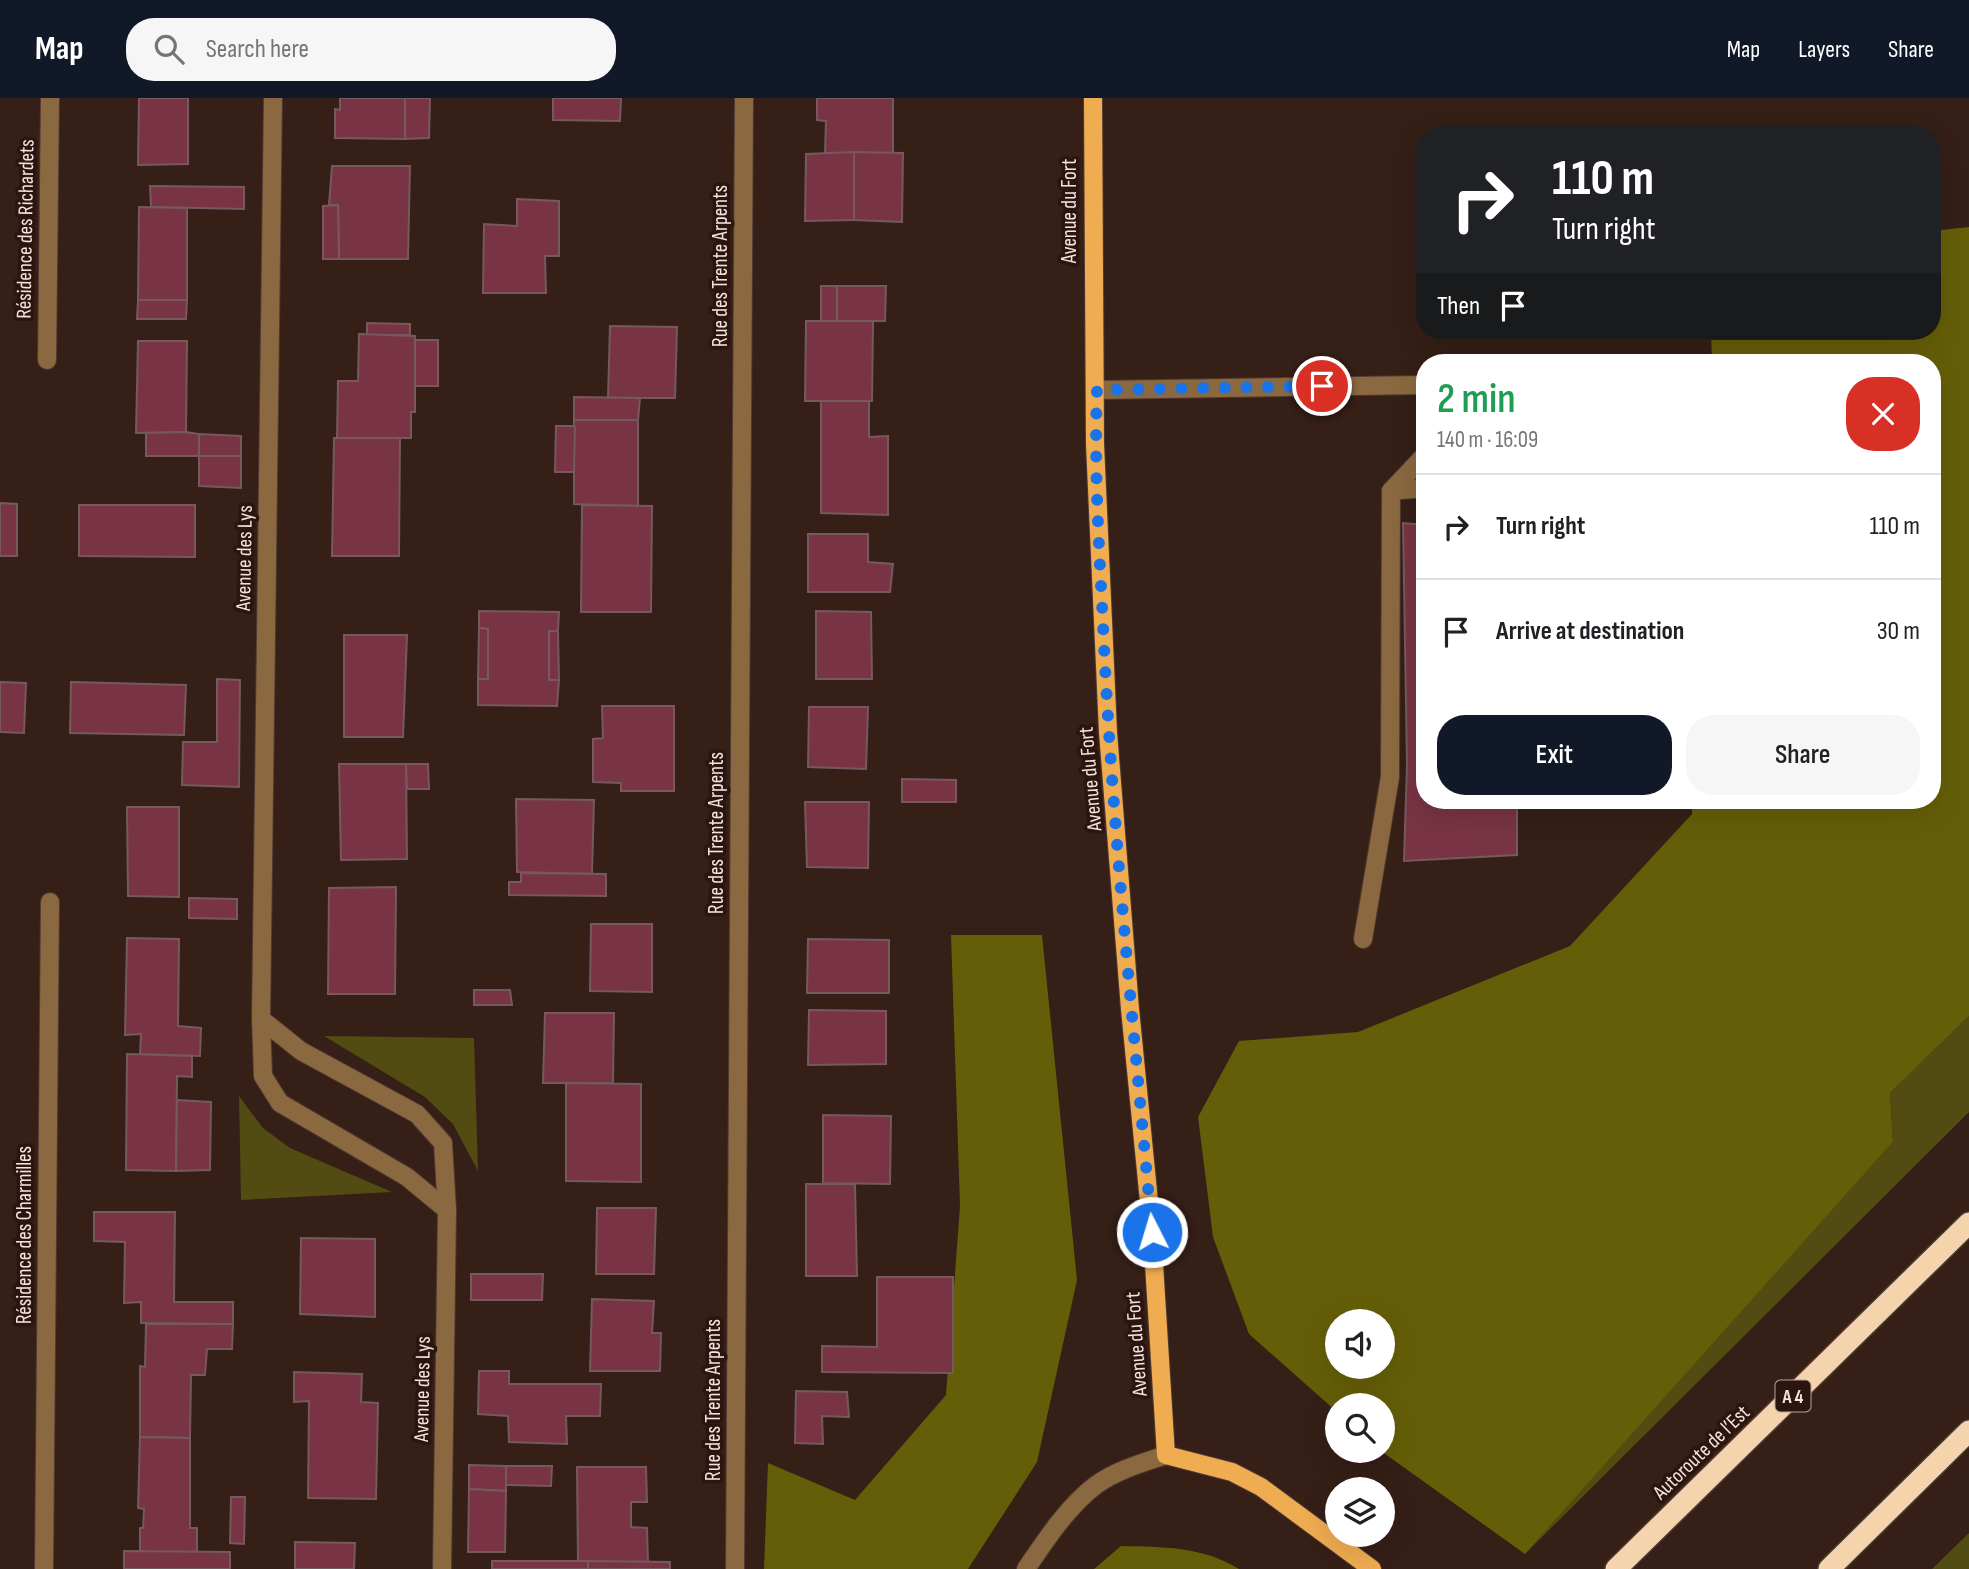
<!DOCTYPE html>
<meta charset="utf-8">
<style>
body{margin:0;font-family:"Sofia Sans Condensed",sans-serif;background:#f6f6f6;color:#202124;height:100vh;display:flex;flex-direction:column;font-size:26px;white-space:nowrap}
*{box-sizing:border-box;margin:0}
p{font-size:23px;color:#757577}
.icon{flex:none;width:38px;height:38px;fill:none;stroke:currentColor;stroke-width:2;stroke-linecap:round;stroke-linejoin:round}
.map{position:relative;flex:1;overflow:hidden}
.details{position:absolute;left:1416px;top:256px;width:525px;height:455px;display:flex;flex-direction:column;background:#fff;border-radius:28px;box-shadow:0 7px 28px #0002}
.details>*{flex:none}
.guide{position:absolute;left:1416px;top:28px;width:525px;height:214px;border-radius:28px;box-shadow:0 7px 28px #0002;background:#202124;color:#fff;overflow:hidden}
.controls{position:absolute;left:1325px;top:1211px;display:grid;gap:14px}
.controls a{display:grid;place-items:center;width:70px;height:70px;border-radius:50%;background:#fff;box-shadow:0 7px 28px #0002;font-size:35px}
.pin{position:absolute;display:grid;place-items:center;width:60px;height:60px;color:#fff;margin:-30px;border:4px solid #fff;border-radius:50%;box-shadow:0 2px 7px #0007}
.me{position:absolute;width:77px;margin:-38px;rotate:355deg;stroke-linejoin:round;filter:drop-shadow(0 0 5px #0008)}
.turn{display:flex;align-items:center;gap:24px;height:147px;padding:0 21px;font-size:32px}
.turn .icon{width:91px;height:91px;stroke-width:2.5}
.turn b{display:block;font-size:49px;line-height:60px}
.then{display:flex;align-items:center;height:66px;padding:0 21px;background:#0003;gap:14px;font-size:26px}
.round{display:grid;place-items:center;flex:none;width:74px;height:74px;border-radius:28px;background:#f6f6f6}
.summary{display:flex;align-items:center;justify-content:space-between;height:119px;padding:0 21px}
h1{font-size:42px;font-weight:600;line-height:52px;color:#1e9e55}
.primary-button{display:flex;gap:14px;margin-top:auto;padding:14px 21px}
.primary-button a{flex:1;height:80px;border-radius:28px;background:#111827;color:#fff;font-size:28px;font-weight:600;line-height:80px;text-align:center}
.primary-button a+a{background:#f6f6f6;color:#202124}
ul{padding:0;list-style:none}
li{display:flex;align-items:center;gap:21px;height:105px;padding:0 21px;border-top:2px solid #e0e0e0}
li div{flex:1}
li b{display:block;font-size:26px}
li em{font-style:normal}
header{display:flex;align-items:center;gap:42px;box-sizing:border-box;height:98px;padding:0 35px;background:#111827;color:#fff}
header strong{font-size:33px}
nav{display:flex;gap:38px;margin-inline-start:auto;font-size:24px}
.search{width:490px;height:63px;background:#f6f6f6;display:flex;align-items:center;gap:18px;box-sizing:border-box;padding:0 24px;border-radius:28px;color:#757577;font-size:26px}
.map>svg:first-child{display:block}
</style>
<header>
<strong>Map</strong>
<div class="search"><svg class="icon" aria-label="search" viewBox="0 0 24 24"><circle cx="10" cy="10" r="6"/><path d="M15 15l6 6"/></svg>Search here</div>
<nav><a>Map</a><a>Layers</a><a>Share</a></nav>
</header>
<div class="map">
<svg width="1969" height="1471" viewBox="0 0 1969 1471">
<rect width="100%" height="100%" fill="#351f17"/>
<g fill="#524c13">
<path d="M 1969,918 L 1969,1014 L 1525,1456 L 1893,1044 L 1890,995 Z"/>
<path d="M 324,938 L 474,940 L 478,1073 L 453,1026 L 425,999 Z"/>
<path d="M 239,998 L 263,1030 L 290,1050 L 392,1094 L 241,1102 Z"/>
<path d="M 1969,1435 L 1969,1471 L 1932,1471 Z"/>
</g>
<g fill="#655e08" fill-rule="evenodd">
<path d="M 1969,129 L 1969,918 L 1890,995 L 1893,1044 L 1525,1456 L 1381,1353 L 1382,1307 L 1337,1307 L 1337,1314 L 1249,1236 L 1213,1139 L 1198,1019 L 1239,943 L 1358,934 L 1570,848 L 1692,716 L 1692,702 L 1932,702 L 1932,264 L 1712,264 L 1711,233 L 1932,233 L 1932,133 ZM 1337,1223 L 1382,1223 L 1382,1269 L 1337,1269 Z"/>
<path d="M 951,837 L 1042,837 L 1077,1182 L 1037,1364 L 968,1471 L 764,1471 L 768,1365 L 855,1402 L 946,1297 L 960,1108 Z"/>
<path d="M 1121,1448 C 1162,1449 1202,1448 1239,1471 L 1094,1471 Z"/>
</g>
<g fill="#783444" stroke="#75595e" stroke-width="2">
<path d="M 139,0 L 188,0 L 188,66 L 138,67 Z"/>
<path d="M 340,0 L 405,0 L 405,41 L 335,40 L 335,11 L 340,12 Z"/>
<path d="M 405,0 L 430,0 L 429,40 L 405,41 Z"/>
<path d="M 553,0 L 621,0 L 620,23 L 553,22 Z"/>
<path d="M 817,0 L 893,0 L 893,55 L 825,55 L 826,23 L 817,22 Z"/>
<path d="M 854,54 L 854,122 L 805,123 L 806,56 Z"/>
<path d="M 854,54 L 903,55 L 902,124 L 854,122 Z"/>
<path d="M 332,68 L 410,68 L 408,161 L 339,161 L 338,107 L 329,107 Z"/>
<path d="M 150,88 L 244,89 L 244,111 L 151,109 Z"/>
<path d="M 517,101 L 559,103 L 559,158 L 545,158 L 546,195 L 483,195 L 484,126 L 517,128 Z"/>
<path d="M 338,107 L 339,161 L 323,161 L 323,108 Z"/>
<path d="M 139,109 L 187,110 L 187,202 L 138,202 Z"/>
<rect x="821" y="188" width="16" height="35"/>
<path d="M 837,188 L 886,188 L 885,223 L 837,223 Z"/>
<path d="M 138,202 L 187,202 L 186,221 L 137,221 Z"/>
<path d="M 806,223 L 873,223 L 872,303 L 805,303 Z"/>
<path d="M 367,225 L 410,226 L 410,237 L 367,237 Z"/>
<path d="M 610,228 L 677,229 L 675,300 L 608,300 Z"/>
<path d="M 359,236 L 415,238 L 415,314 L 411,314 L 411,340 L 337,340 L 338,283 L 358,283 Z"/>
<rect x="415" y="242" width="23" height="46"/>
<path d="M 138,243 L 187,243 L 186,334 L 136,335 Z"/>
<path d="M 574,299 L 640,300 L 638,322 L 574,322 Z"/>
<path d="M 821,303 L 869,303 L 869,339 L 888,338 L 888,417 L 821,415 Z"/>
<path d="M 574,322 L 638,322 L 638,408 L 574,406 Z"/>
<path d="M 556,328 L 575,328 L 574,374 L 555,374 Z"/>
<path d="M 186,334 L 199,336 L 199,358 L 146,358 L 146,335 Z"/>
<path d="M 199,336 L 241,338 L 241,358 L 199,358 Z"/>
<path d="M 334,340 L 400,340 L 399,458 L 332,458 Z"/>
<path d="M 199,358 L 241,358 L 241,390 L 199,388 Z"/>
<path d="M 0,405 L 17,406 L 17,458 L 0,458 Z"/>
<path d="M 79,407 L 195,407 L 195,459 L 79,458 Z"/>
<path d="M 582,407 L 652,408 L 651,514 L 581,514 Z"/>
<path d="M 1403,425 L 1424,427 L 1424,702 L 1517,702 L 1517,757 L 1404,763 L 1407,666 Z"/>
<path d="M 808,436 L 868,436 L 868,464 L 893,466 L 890,494 L 808,494 Z"/>
<path d="M 479,513 L 559,514 L 558,533 L 549,533 L 549,582 L 559,582 L 557,608 L 478,607 L 478,581 L 488,581 L 488,531 L 479,530 Z"/>
<path d="M 816,513 L 871,514 L 872,581 L 816,581 Z"/>
<path d="M 479,530 L 488,531 L 488,581 L 478,581 Z"/>
<path d="M 549,533 L 558,533 L 559,582 L 549,582 Z"/>
<path d="M 344,537 L 407,537 L 403,639 L 344,639 Z"/>
<path d="M 217,581 L 240,582 L 239,689 L 182,687 L 183,644 L 217,644 Z"/>
<path d="M 0,584 L 26,585 L 24,635 L 0,634 Z"/>
<path d="M 71,584 L 186,587 L 184,637 L 70,635 Z"/>
<path d="M 602,608 L 674,608 L 674,693 L 621,693 L 621,685 L 593,684 L 593,641 L 603,640 Z"/>
<path d="M 809,609 L 868,609 L 866,671 L 808,669 Z"/>
<path d="M 339,666 L 406,666 L 407,761 L 341,762 Z"/>
<path d="M 406,666 L 428,666 L 429,691 L 407,691 Z"/>
<path d="M 902,681 L 956,682 L 956,704 L 902,704 Z"/>
<path d="M 516,701 L 594,702 L 592,776 L 517,774 Z"/>
<path d="M 805,704 L 869,704 L 868,770 L 807,769 Z"/>
<path d="M 127,709 L 179,709 L 179,799 L 128,798 Z"/>
<path d="M 521,775 L 606,776 L 606,798 L 509,797 L 509,784 L 521,784 Z"/>
<path d="M 396,789 L 395,896 L 328,896 L 329,790 Z"/>
<path d="M 189,800 L 237,801 L 237,821 L 189,820 Z"/>
<path d="M 591,826 L 652,826 L 652,894 L 590,893 Z"/>
<path d="M 127,840 L 179,841 L 178,928 L 201,930 L 200,958 L 140,956 L 141,936 L 125,937 Z"/>
<path d="M 808,841 L 889,842 L 889,895 L 807,895 Z"/>
<path d="M 474,892 L 510,892 L 512,907 L 474,907 Z"/>
<path d="M 809,912 L 886,913 L 886,966 L 808,967 Z"/>
<path d="M 545,915 L 614,915 L 613,985 L 543,985 Z"/>
<path d="M 127,956 L 192,958 L 192,979 L 177,978 L 176,1073 L 126,1072 Z"/>
<path d="M 566,985 L 641,986 L 641,1084 L 566,1083 Z"/>
<path d="M 177,1002 L 211,1004 L 210,1072 L 176,1073 Z"/>
<path d="M 823,1017 L 891,1018 L 890,1086 L 823,1085 Z"/>
<path d="M 806,1086 L 855,1086 L 857,1178 L 806,1178 Z"/>
<path d="M 597,1110 L 656,1110 L 654,1176 L 596,1176 Z"/>
<path d="M 94,1114 L 175,1114 L 174,1204 L 233,1204 L 233,1226 L 141,1225 L 141,1204 L 124,1205 L 125,1144 L 94,1143 Z"/>
<path d="M 301,1140 L 375,1141 L 375,1219 L 300,1216 Z"/>
<path d="M 471,1176 L 543,1176 L 542,1202 L 471,1202 Z"/>
<path d="M 877,1179 L 953,1179 L 953,1275 L 822,1274 L 822,1248 L 877,1249 Z"/>
<path d="M 592,1201 L 654,1203 L 652,1235 L 661,1235 L 660,1273 L 590,1273 Z"/>
<path d="M 146,1226 L 233,1226 L 232,1251 L 207,1251 L 205,1277 L 191,1277 L 190,1340 L 140,1339 L 140,1268 L 145,1269 Z"/>
<path d="M 479,1273 L 509,1273 L 509,1286 L 601,1286 L 600,1318 L 566,1318 L 567,1346 L 509,1344 L 508,1318 L 478,1316 Z"/>
<path d="M 294,1274 L 362,1276 L 361,1304 L 378,1305 L 376,1401 L 308,1400 L 309,1303 L 294,1304 Z"/>
<path d="M 796,1293 L 847,1294 L 849,1319 L 822,1318 L 823,1346 L 795,1345 Z"/>
<path d="M 140,1339 L 190,1340 L 190,1430 L 197,1430 L 197,1454 L 140,1454 L 140,1430 L 143,1430 L 144,1411 L 138,1410 Z"/>
<path d="M 469,1367 L 506,1368 L 506,1393 L 469,1391 Z"/>
<path d="M 506,1368 L 552,1368 L 551,1388 L 506,1387 Z"/>
<path d="M 577,1369 L 646,1369 L 647,1404 L 631,1404 L 631,1429 L 647,1430 L 648,1464 L 578,1464 Z"/>
<path d="M 469,1391 L 506,1393 L 505,1454 L 468,1454 Z"/>
<path d="M 231,1399 L 245,1399 L 244,1446 L 230,1445 Z"/>
<path d="M 295,1444 L 355,1445 L 354,1471 L 295,1471 Z"/>
<path d="M 124,1453 L 230,1454 L 230,1471 L 124,1471 Z"/>
<rect x="492" y="1463" width="96" height="8"/>
<path d="M 588,1463 L 670,1464 L 670,1471 L 588,1471 Z"/>
</g>
<g fill="none" stroke-linecap="round" stroke-linejoin="round">
<g stroke="#503a33" stroke-width="20">
<g id="minor">
<path d="M 273,0 L 261,921 L 263,978 L 280,1005 L 407,1079 L 447,1112"/>
<path d="M 47,262 L 50,0"/>
<path d="M 1097,292 L 1424,287"/>
<path d="M 1391,393 L 1424,358"/>
<path d="M 1363,841 L 1390,679 L 1391,393 L 1424,390"/>
<path d="M 261,921 L 301,953 L 417,1016 L 443,1045 L 447,1112 L 442,1471"/>
<path d="M 44,1471 L 50,804"/>
<path d="M 735,1471 L 744,0"/>
<path d="M 1026,1471 C 1045,1443 1068,1408 1096,1387 C 1117,1372 1142,1365 1166,1357"/>
</g>
</g>
<g stroke="#503a33" stroke-width="20">
<path id="major" d="M 1093,0 L 1095,346 L 1108,634 L 1130,911 L 1152,1134 L 1166,1357 L 1232,1374 L 1261,1389 L 1372,1471"/>
</g>
<g stroke="#503a33" stroke-width="24">
<g id="highway">
<path d="M 1616,1471 L 1969,1125"/>
<path d="M 1829,1471 L 1969,1333"/>
</g>
</g>
<use href="#minor" stroke="#8a6940" stroke-width="18"/>
<use href="#major" stroke="#f0ac51" stroke-width="18"/>
<use href="#highway" stroke="#f4d4ad" stroke-width="21"/>
</g>
<g fill="none" stroke-linecap="round" stroke-linejoin="round">
<path stroke="#1a73e8" stroke-width="12" stroke-dasharray="0 21.6" d="M 1152,1134 C 1134,931 1112,729 1103,526 C 1099,448 1094,370 1097,292 L 1322,288"/>
</g>
<g text-anchor="middle" stroke-width="7" stroke-linejoin="round" paint-order="stroke">
<rect fill="#2b150e" stroke="#b7a5a0" stroke-width="2" x="1775.5" y="1282.5" width="35" height="31" rx="5"/>
<g font-size="19" font-weight="bold" fill="#f3e3de">
<text x="1793" y="1305">A 4</text>
</g>
<g font-size="21" fill="#f3e3de" stroke="#2b150e">
<text transform="translate(1069 113) rotate(-90)" y="7">Avenue du Fort</text>
<text transform="translate(25 131) rotate(-89)" y="7">Résidence des Richardets</text>
<text transform="translate(720 168) rotate(-90)" y="7">Rue des Trente Arpents</text>
<text transform="translate(244 460) rotate(-89)" y="7">Avenue des Lys</text>
<text transform="translate(1090 681) rotate(-95)" y="7">Avenue du Fort</text>
<text transform="translate(716 735) rotate(-90)" y="7">Rue des Trente Arpents</text>
<text transform="translate(24 1137) rotate(-90)" y="7">Résidence des Charmilles</text>
<text transform="translate(1136 1246) rotate(-94)" y="7">Avenue du Fort</text>
<text transform="translate(422 1291) rotate(-89)" y="7">Avenue des Lys</text>
<text transform="translate(713 1302) rotate(-90)" y="7">Rue des Trente Arpents</text>
<text transform="translate(1701 1354) rotate(-44)" y="7">Autoroute de l’Est</text>
</g>
</g>
</svg>
<div class="controls">
<a><svg class="icon" aria-label="sound" viewBox="0 0 24 24"><path d="M4 9h4l5-4v14l-5-4H4zM17 9q2 3 0 6"/></svg></a>
<a><svg class="icon" aria-label="search" viewBox="0 0 24 24"><circle cx="10" cy="10" r="6"/><path d="M15 15l6 6"/></svg></a>
<a><svg class="icon" aria-label="layers" viewBox="0 0 24 24"><path d="M12 4l9 5-9 5-9-5zM3 14l9 5 9-5"/></svg></a>
</div>
<div class="pin" style="left:1322px;top:288px;background:#d93025"><svg class="icon" aria-label="arrive" viewBox="0 0 24 24"><path d="M6 21V4h12l-3 4 3 4H6"/></svg></div>
<svg class="me" style="left:1152px;top:1134px" viewBox="-20 -20 40 40"><circle r="17" fill="#1a73e8" stroke="#fff" stroke-width="3"/><path d="M0-11L8 9 0 5-8 9z" fill="#fff"/></svg>
<div class="guide">
<div class="turn"><svg class="icon" aria-label="right" viewBox="0 0 24 24"><path d="M7 20v-9h11M14 6l5 5-5 5"/></svg><div><b>110 m</b>Turn right</div></div>
<div class="then">Then<svg class="icon" aria-label="arrive" viewBox="0 0 24 24"><path d="M6 21V4h12l-3 4 3 4H6"/></svg></div>
</div>
<section class="details">
<div class="summary"><div><h1>2 min</h1><p>140 m · 16:09</p></div><a class="round" style="background:#d93025;color:#fff"><svg class="icon" aria-label="close" viewBox="0 0 24 24"><path d="M6 6l12 12M18 6L6 18"/></svg></a></div>
<ul>
<li><svg class="icon" aria-label="right" viewBox="0 0 24 24"><path d="M7 20v-9h11M14 6l5 5-5 5"/></svg><div><b>Turn right</b></div><em>110 m</em></li>
<li><svg class="icon" aria-label="arrive" viewBox="0 0 24 24"><path d="M6 21V4h12l-3 4 3 4H6"/></svg><div><b>Arrive at destination</b></div><em>30 m</em></li>
</ul>
<div class="primary-button"><a>Exit</a><a>Share</a></div>
</section>
</div>
